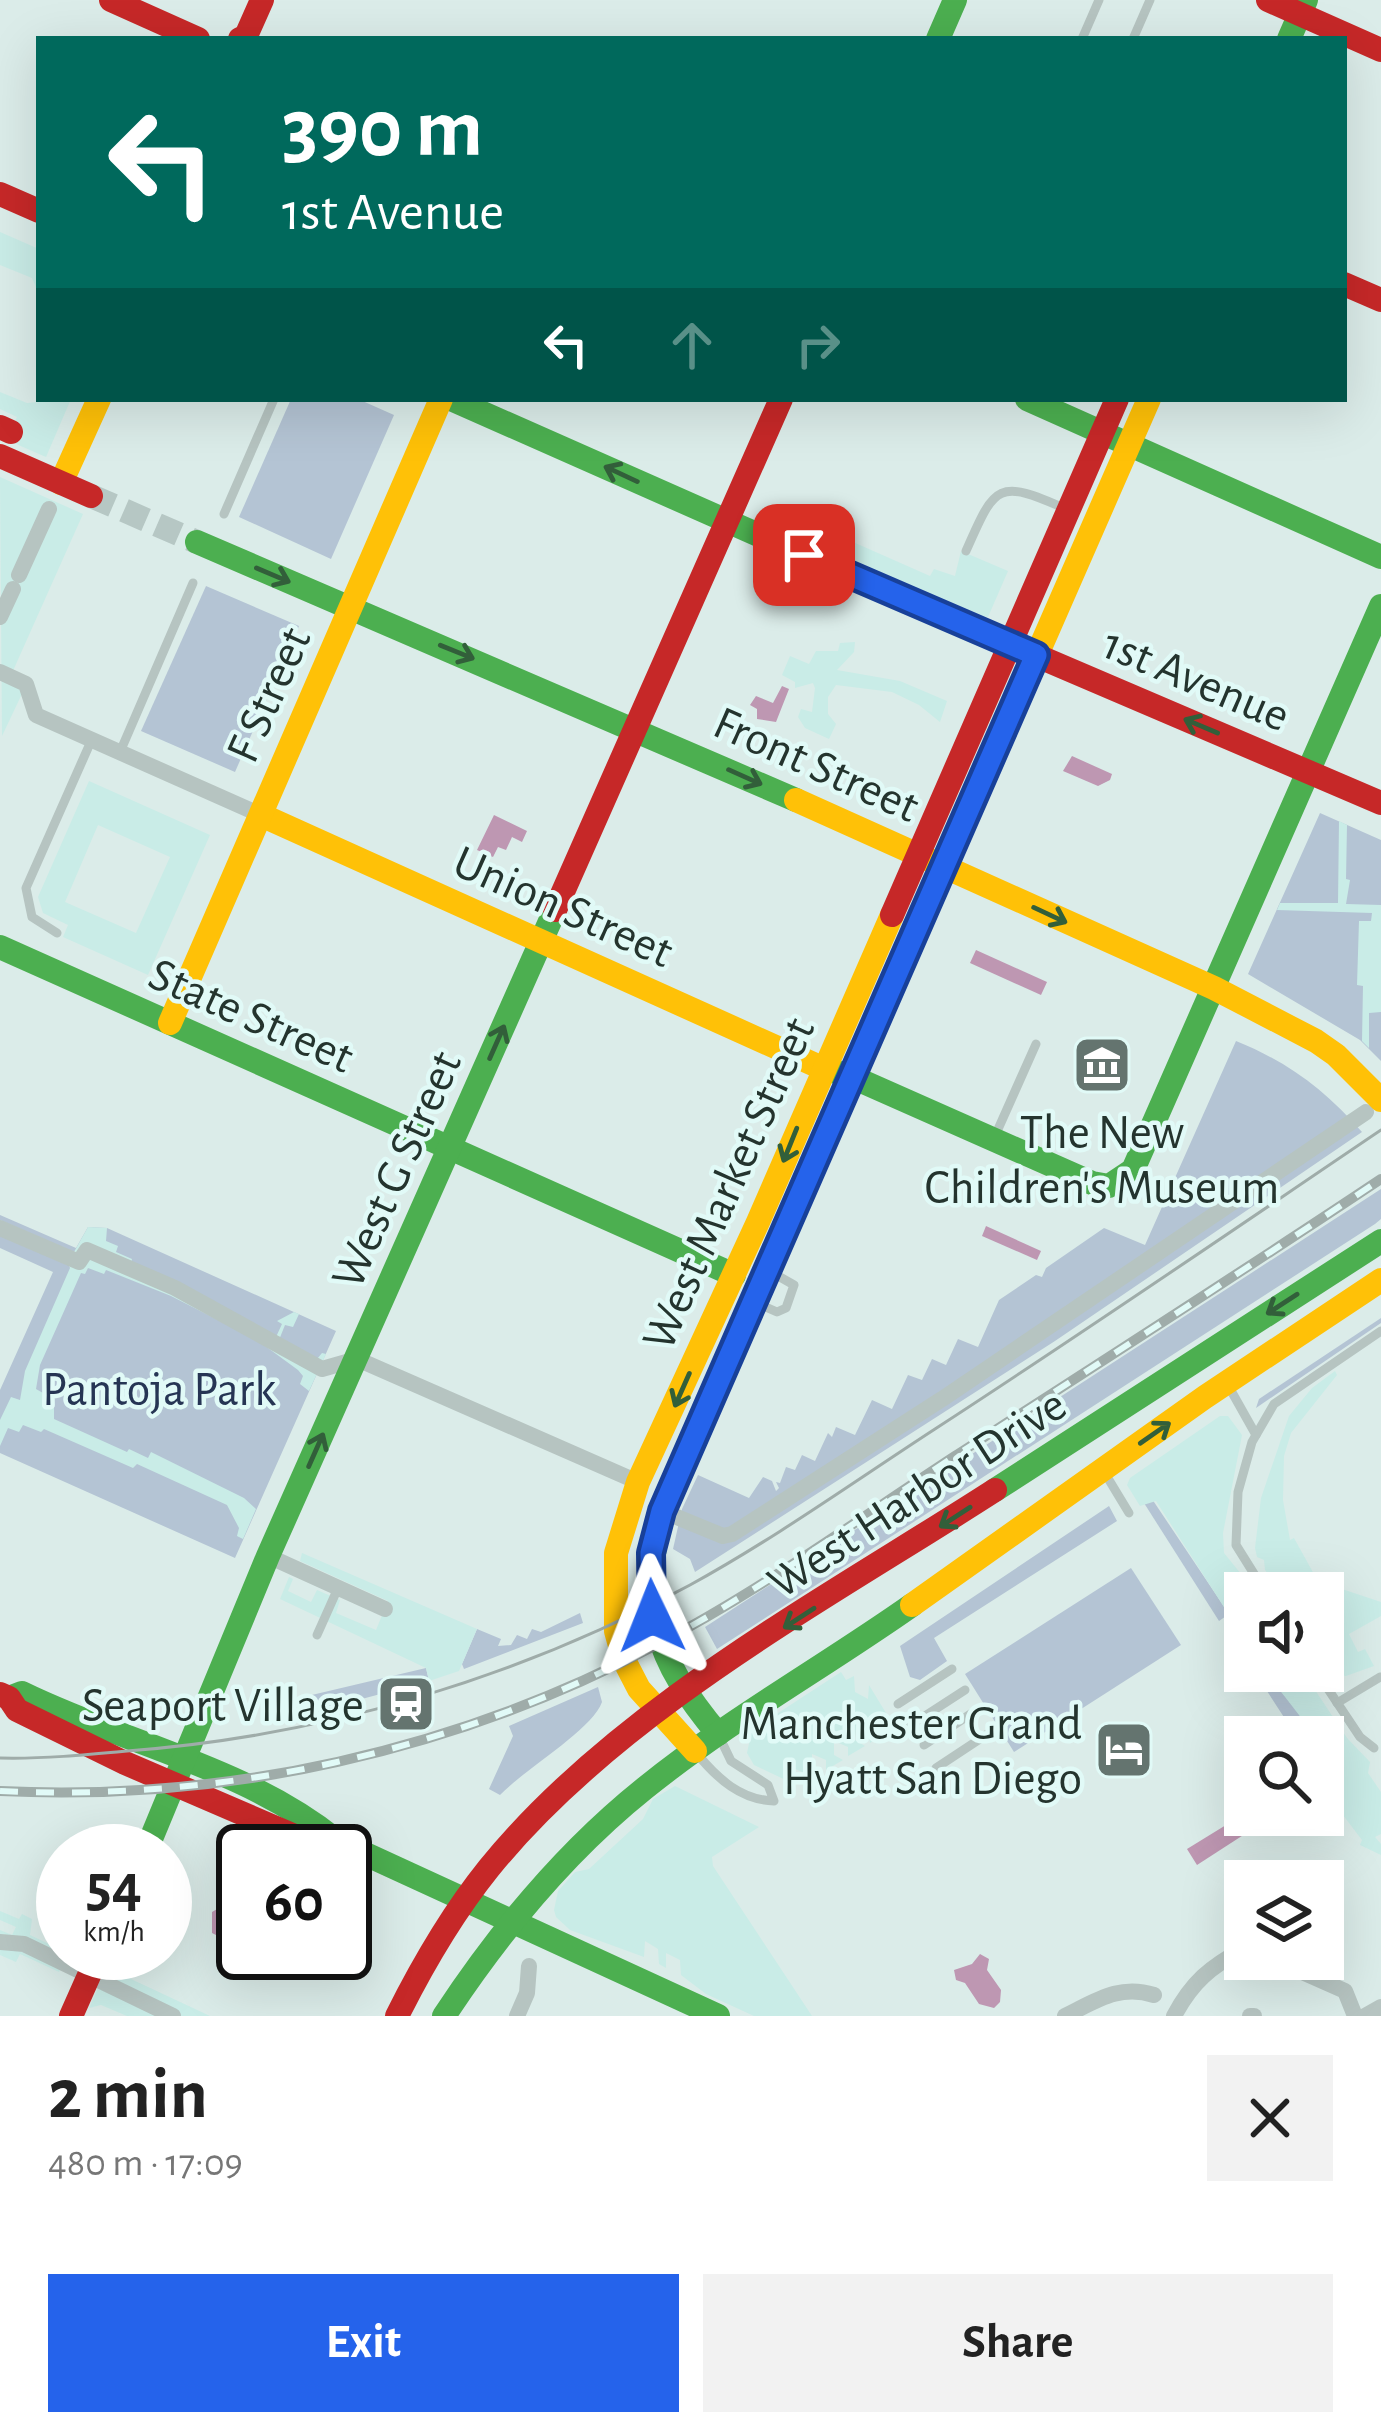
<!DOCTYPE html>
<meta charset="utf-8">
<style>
body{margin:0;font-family:"Alegreya Sans",sans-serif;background:#f2f2f2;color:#222;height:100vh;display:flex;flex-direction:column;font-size:45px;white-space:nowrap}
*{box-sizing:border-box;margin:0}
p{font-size:39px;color:#767676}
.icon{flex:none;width:66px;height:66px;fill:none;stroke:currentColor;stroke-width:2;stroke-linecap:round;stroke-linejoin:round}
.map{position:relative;height:2016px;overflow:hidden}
.sheet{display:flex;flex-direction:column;background:#fff;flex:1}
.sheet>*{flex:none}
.guide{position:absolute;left:36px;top:36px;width:1311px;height:366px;border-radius:0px;box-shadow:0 12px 48px #0002;background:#00695c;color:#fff;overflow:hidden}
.tools{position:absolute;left:1224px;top:1572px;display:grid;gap:24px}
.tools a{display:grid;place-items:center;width:120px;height:120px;border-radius:0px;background:#fff;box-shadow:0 12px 48px #0002;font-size:60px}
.speed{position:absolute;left:36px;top:1824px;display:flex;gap:24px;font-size:60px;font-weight:700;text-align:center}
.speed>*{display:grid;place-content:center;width:156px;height:156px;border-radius:50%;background:#fff;box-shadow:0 12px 48px #0002;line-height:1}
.speed small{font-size:30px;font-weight:400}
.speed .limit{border:6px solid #111;border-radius:18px;background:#fff;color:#111}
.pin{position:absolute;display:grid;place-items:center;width:102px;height:102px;color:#fff;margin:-51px;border-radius:24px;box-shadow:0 6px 18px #0006}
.me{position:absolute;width:132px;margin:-66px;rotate:358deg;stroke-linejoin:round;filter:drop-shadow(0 0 9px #0008)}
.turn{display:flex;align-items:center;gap:42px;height:252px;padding:0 48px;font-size:54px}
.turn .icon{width:156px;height:156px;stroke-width:2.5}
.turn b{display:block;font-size:84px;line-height:102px}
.lanes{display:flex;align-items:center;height:114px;padding:0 48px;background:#0003;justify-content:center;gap:60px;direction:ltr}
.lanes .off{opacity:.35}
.round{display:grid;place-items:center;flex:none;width:126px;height:126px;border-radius:0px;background:#f2f2f2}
.overview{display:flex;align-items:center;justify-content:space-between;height:204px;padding:0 48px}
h1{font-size:72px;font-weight:600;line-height:90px}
.primary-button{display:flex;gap:24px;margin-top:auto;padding:24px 48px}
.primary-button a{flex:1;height:138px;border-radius:0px;background:#2563eb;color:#fff;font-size:48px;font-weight:600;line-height:138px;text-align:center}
.primary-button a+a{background:#f2f2f2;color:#222}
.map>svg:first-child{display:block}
</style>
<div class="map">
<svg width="1381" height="2016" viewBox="0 0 1381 2016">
<rect width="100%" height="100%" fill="#dbece9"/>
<g fill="#b4c4d4">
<path d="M 291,399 L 358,399 L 394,415 L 331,559 L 239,517 Z"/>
<path d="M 206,586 L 299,626 L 235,772 L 141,731 Z"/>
<path d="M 1320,813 L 1381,840 L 1381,1061 L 1360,1040 L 1248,974 Z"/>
<path d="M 1236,1041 C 1288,1062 1325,1090 1362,1132 L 1055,1341 L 695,1572 L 690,1559 L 673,1549 L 682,1509 L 698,1475 L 749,1498 L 763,1477 L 772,1481 L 776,1491 L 779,1488 L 776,1482 L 780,1483 L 786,1467 L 795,1470 L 802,1455 L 815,1461 L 828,1433 L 832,1437 L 836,1427 L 855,1435 L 872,1400 L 892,1409 L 908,1375 L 922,1380 L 932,1359 L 946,1365 L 958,1339 L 978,1347 L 999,1300 L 1036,1275 L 1042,1277 L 1046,1268 L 1104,1228 L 1145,1245 Z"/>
<path d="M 1381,1189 L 1381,1219 L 1375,1224 L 717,1649 L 705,1627 Z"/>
<path d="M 0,1215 L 76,1248 L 88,1227 L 107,1228 L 336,1331 L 235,1558 L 0,1453 L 0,1390 L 53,1272 L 0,1248 Z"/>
<path d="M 1381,1318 L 1381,1323 L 1256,1408 L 1259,1399 Z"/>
<path d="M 1152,1499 L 1229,1614 L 1219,1621 L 1144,1503 Z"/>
<path d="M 1109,1506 L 1117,1521 L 934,1638 L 947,1661 L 920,1680 L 910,1677 L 900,1646 Z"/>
<path d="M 1131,1568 L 1181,1645 L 1014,1752 L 965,1674 Z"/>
<path d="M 580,1613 L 583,1623 L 464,1669 L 462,1664 L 477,1629 L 501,1639 L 498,1646 L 511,1645 L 517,1635 L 527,1639 L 532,1629 L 541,1632 Z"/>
<path d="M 426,1668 L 429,1681 L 302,1715 L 299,1698 Z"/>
<path d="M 1254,1671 L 1265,1671 C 1277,1690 1292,1701 1304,1719 L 1291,1728 Z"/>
<path d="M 598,1687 L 602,1702 C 592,1730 526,1768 500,1795 L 489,1789 L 513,1736 L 509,1726 Z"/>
</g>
<g fill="#c9ece7" fill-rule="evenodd">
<path d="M 0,232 L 39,249 L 39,294 L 32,278 L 0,265 Z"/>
<path d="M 0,392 L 27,403 L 71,399 L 46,457 L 7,440 L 17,417 L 0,409 Z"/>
<path d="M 0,477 L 83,514 L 12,673 L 28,681 L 2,736 Z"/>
<path d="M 776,508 L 930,576 L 934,569 L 955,576 L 961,551 L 1008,571 L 988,617 L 983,616 L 769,524 Z"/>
<path d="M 855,642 L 854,652 L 837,670 L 900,681 L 947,701 L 940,722 L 919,705 L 892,692 L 836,685 L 828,697 L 828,714 L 836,724 L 829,739 L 805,728 L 798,717 L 801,709 L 812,712 L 815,688 L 813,683 L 795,688 L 795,682 L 782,675 L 790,656 L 809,664 L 816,651 L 838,651 L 840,643 Z"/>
<path d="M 89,781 L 210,835 L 148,975 L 63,937 L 68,925 L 43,913 L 38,897 ZM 98,825 L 170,857 L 136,933 L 65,902 Z"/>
<path d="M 1339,821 L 1347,825 L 1346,879 L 1350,880 L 1346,904 L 1381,905 L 1381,1012 L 1369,1013 L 1369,1048 L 1362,1041 L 1363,986 L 1357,985 L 1359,921 L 1371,921 L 1372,913 L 1277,910 L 1280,903 L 1338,903 Z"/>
<path d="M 0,1220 L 74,1252 L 88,1227 L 107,1228 L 106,1241 L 118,1246 L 116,1252 L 132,1259 L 131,1264 L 276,1337 L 282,1324 L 277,1321 L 294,1312 L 299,1314 L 293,1327 L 285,1325 L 279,1340 L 317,1359 L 322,1353 L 326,1354 L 309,1391 L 300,1384 L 303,1376 L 298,1370 L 257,1340 L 171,1296 L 106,1270 L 104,1274 L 88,1268 L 85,1274 L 81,1273 L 40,1365 L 36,1389 L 43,1393 L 44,1401 L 54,1406 L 54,1419 L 127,1452 L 129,1449 L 148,1458 L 151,1452 L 244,1498 L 256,1509 L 243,1539 L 237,1536 L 239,1528 L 227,1505 L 137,1464 L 133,1468 L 44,1429 L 41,1432 L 23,1425 L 19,1432 L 8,1428 L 0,1446 L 0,1420 L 11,1397 L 20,1400 L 25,1371 L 70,1268 L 68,1263 L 0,1232 Z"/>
<path d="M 1335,1371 L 1337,1375 L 1291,1433 L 1284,1456 L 1283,1500 L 1290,1540 L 1294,1538 L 1325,1594 L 1339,1588 L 1381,1602 L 1381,1616 L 1349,1634 L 1358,1652 L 1365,1649 L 1374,1666 L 1346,1676 L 1339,1675 L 1331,1663 L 1323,1659 L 1323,1593 L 1283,1593 L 1265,1570 L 1264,1560 L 1257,1557 L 1255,1548 L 1261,1498 L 1289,1416 L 1312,1388 Z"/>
<path d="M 1220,1416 L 1228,1416 L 1242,1435 L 1223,1533 L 1224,1553 L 1241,1574 L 1244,1588 L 1252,1593 L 1245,1593 L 1245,1640 L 1156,1501 L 1140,1506 L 1127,1485 L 1130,1478 Z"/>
<path d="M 302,1553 L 477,1629 L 459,1671 L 429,1681 L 426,1668 L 280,1599 L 289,1577 L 293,1579 L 288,1591 L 311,1602 L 317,1590 L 340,1600 L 336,1613 L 376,1630 L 388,1601 L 300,1561 Z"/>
<path d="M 1265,1671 L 1298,1671 L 1309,1681 L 1347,1738 L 1370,1762 L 1368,1773 L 1381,1792 L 1381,1834 L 1375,1837 L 1381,1844 L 1381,1855 L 1360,1845 L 1362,1840 L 1326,1793 L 1328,1786 L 1335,1788 L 1342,1779 L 1323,1749 L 1323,1737 L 1316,1737 Z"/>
<path d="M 841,1672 L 846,1680 L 854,1676 L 855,1692 L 868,1699 L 869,1685 L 886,1713 L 876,1712 L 877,1727 L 883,1730 L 877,1738 L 870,1743 L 869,1732 L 856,1726 L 855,1740 L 865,1746 L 848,1756 L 848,1747 L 834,1741 L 834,1755 L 843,1760 L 826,1770 L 826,1760 L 812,1754 L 812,1768 L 821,1774 L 807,1783 L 804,1773 L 791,1767 L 790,1781 L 794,1784 L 754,1765 L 747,1753 L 752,1730 Z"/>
<path d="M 675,1786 L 759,1827 L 712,1857 L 713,1866 L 812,2016 L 754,2016 L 706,1994 L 681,1975 L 680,1960 L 666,1953 L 666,1968 L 659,1964 L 658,1949 L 645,1941 L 644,1957 L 570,1930 L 556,1917 L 554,1910 L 558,1891 L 575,1872 L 589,1869 L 643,1819 L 653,1799 Z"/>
<path d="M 0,1911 L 19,1919 L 22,1914 L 32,1919 L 30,1935 L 68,1953 L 59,1972 L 20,1954 L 16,1962 L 0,1955 L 0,1930 L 12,1935 L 16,1927 L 0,1920 Z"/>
<path d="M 113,1955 L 122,1959 L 131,1979 L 210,2016 L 127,2016 L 101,2005 L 89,2008 Z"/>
</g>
<g fill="#be97b2">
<path d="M 782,686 L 789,689 L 776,722 L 757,719 L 757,709 L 750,705 L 756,696 L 773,703 Z"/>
<path d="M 1072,756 L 1112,774 L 1110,780 L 1098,786 L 1063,771 Z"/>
<path d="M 494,815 L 527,831 L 522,842 L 512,837 L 506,850 L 498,847 L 493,857 L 477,850 Z"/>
<path d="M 976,950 L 1047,982 L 1041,995 L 970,963 Z"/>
<path d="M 986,1226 L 1041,1251 L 1037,1260 L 982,1236 Z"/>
<path d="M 1239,1817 L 1248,1832 L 1197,1865 L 1187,1849 Z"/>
<path d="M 228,1895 L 243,1902 L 239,1914 L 230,1922 L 232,1929 L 226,1940 L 212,1933 L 212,1912 L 224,1905 Z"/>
<path d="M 980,1954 L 989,1959 L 987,1970 L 1001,1990 L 1000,2002 L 994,2008 L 979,2004 L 965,1983 L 956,1980 L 954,1970 L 972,1964 Z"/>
</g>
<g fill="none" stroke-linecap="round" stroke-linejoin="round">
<path stroke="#b6c7c4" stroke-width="24" stroke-dasharray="24 12" stroke-linecap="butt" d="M 91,496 L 197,542"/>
<g stroke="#b6c4c1" stroke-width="9">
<path d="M 1082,39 L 1099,0"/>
<path d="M 1133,39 L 1150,0"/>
<path d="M 224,514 L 274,399"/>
<path d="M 966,551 C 995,485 997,478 1066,509"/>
<path d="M 120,752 L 193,583"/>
<path d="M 57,933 L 32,917 L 26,888 L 92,739"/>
<path d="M 995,1136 L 1036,1044"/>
<path d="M 759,1304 L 777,1312 L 786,1308 L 794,1285 L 773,1273"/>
<path d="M 1229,1387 L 1256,1435"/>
<path d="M 1106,1475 L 1129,1513"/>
<path d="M 1266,1593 L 1236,1545 L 1238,1492 L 1252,1442 L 1274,1404 L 1381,1331"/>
<path d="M 317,1635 L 338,1588"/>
<path d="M 1316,1671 L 1360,1737 L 1374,1748"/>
<path d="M 1337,1703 L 1380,1677"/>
<path d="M 898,1704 L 952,1669"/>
<path d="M 911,1725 L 965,1690"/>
<path d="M 924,1745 L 978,1709"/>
<path d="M 698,1755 C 718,1779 741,1800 774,1801 L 768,1785 L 731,1761 L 719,1736"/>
<path d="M 936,1768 L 992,1731"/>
</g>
<g stroke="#b6c4c1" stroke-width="16">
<path d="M 19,575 L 49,509"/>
<path d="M 0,617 L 13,589"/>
<path d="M 0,672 L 26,684 L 36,715 L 261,815"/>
<path d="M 0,1228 L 79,1262 L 87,1250 L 175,1288 L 322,1369 L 357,1359 L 638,1482"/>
<path d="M 662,1511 L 723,1536 L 732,1534 L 942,1399 L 1366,1112"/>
<path d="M 268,1556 L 385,1609"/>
<path d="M 0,1942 L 24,1944 L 173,2016"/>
<path d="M 1273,1959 L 1345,1991 L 1355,2016"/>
<path d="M 517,2016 L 527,1993 L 529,1966"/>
<path d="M 1065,2016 C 1096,2001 1119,1984 1154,1995"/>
<path d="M 1174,2016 C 1192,1982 1210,1967 1245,1948"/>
<path d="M 1250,2016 L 1254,2016"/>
<path d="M 1365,2016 L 1381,2007"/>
</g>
<g stroke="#4caf50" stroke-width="24">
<path d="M 938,39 L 955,0"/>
<path d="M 1289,39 L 1306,0"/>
<path d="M 451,399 L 883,590"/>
<path d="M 1027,399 L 1381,557"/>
<path d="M 197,542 L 796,800"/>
<path d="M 0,947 L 734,1275"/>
<path d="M 822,1068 L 850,1076 L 1092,1183 L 1109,1186 L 1133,1170 L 1381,606"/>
<path d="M 995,1490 L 1381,1241"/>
<path d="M 9,1698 L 22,1693 C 126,1744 245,1767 337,1841 L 718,2016"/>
<path d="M 718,1734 C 655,1659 639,1607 662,1511 L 850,1082"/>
<path d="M 146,1851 L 268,1556 L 555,910"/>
<path d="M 444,2016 C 500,1931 565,1852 645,1788 C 729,1720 824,1667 912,1605"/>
</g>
<g stroke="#ffc107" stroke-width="24">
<path d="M 61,483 L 99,399"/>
<path d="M 796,800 L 1214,988 L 1316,1041 L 1336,1055 L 1381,1100"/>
<path d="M 261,815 L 822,1068"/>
<path d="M 170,1023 L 441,399"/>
<path d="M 850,1082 L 1149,399"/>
<path d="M 912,1605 L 1205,1397 L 1381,1280"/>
<path d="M 695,1751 L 639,1689 L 624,1660 L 616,1631 L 616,1553 L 638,1482 L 758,1222 L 892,915"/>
</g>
<g stroke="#c62828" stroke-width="24">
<path d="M 111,0 L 198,39"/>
<path d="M 1268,0 L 1381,50"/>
<path d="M 240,39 L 246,36 L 262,0"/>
<path d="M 0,194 L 39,211"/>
<path d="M 1344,284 L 1381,300"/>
<path d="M 0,427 L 11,432"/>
<path d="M 0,456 L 91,496"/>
<path d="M 883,590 L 1381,803"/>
<path d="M 555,910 L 781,399"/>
<path d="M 892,915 L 1117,399"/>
<path d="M 0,1694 L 9,1698 L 17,1710 L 125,1763 L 297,1837 L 337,1841"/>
<path d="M 71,2016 L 99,1953"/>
<path d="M 397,2016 C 423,1964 452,1914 489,1868 C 617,1710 826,1599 995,1490"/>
</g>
<path stroke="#9faca9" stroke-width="3" d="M 0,1758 C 42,1759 85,1755 127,1751 C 324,1736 516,1679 690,1585 C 774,1539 855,1481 935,1429 C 1086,1331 1233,1230 1381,1130"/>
<g stroke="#9faca9" stroke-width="10">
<path id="rail" d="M 0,1791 C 227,1802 455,1751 656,1645 C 760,1591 857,1520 955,1456 C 1098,1364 1240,1273 1381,1179"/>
</g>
<use href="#rail" stroke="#e1faf7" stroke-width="6" stroke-dasharray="18" stroke-linecap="butt"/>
</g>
<defs><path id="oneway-shaft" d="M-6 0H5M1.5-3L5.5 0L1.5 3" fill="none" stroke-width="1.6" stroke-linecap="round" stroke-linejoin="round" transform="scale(3)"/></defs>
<g stroke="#325f3a">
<use href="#oneway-shaft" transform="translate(621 474) rotate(-155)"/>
<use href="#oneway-shaft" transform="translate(273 575) rotate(23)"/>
<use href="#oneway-shaft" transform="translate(457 652) rotate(22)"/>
<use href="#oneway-shaft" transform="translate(1201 726) rotate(-157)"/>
<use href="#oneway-shaft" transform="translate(745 777) rotate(24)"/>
<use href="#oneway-shaft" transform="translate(1050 915) rotate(25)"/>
<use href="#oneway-shaft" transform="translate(497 1042) rotate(-66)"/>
<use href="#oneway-shaft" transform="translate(790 1145) rotate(112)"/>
<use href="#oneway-shaft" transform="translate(1282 1304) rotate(147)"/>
<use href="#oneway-shaft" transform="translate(682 1390) rotate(114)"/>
<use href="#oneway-shaft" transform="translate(1155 1433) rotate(-35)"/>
<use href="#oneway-shaft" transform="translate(316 1450) rotate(-66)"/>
<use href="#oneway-shaft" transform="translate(955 1517) rotate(147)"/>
<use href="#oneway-shaft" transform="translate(799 1618) rotate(147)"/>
</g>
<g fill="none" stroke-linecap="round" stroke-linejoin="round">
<g stroke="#184099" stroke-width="30">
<path id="route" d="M 652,1616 L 651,1553 L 662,1511 L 1036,655 L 804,555"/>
</g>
<use href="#route" stroke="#2563eb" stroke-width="21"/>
</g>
<defs>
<g id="museum-square" transform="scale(3)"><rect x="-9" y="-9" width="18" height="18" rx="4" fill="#64746f" stroke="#e1faf7"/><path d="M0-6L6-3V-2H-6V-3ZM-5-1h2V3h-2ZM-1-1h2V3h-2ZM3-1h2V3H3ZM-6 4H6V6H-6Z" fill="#fff"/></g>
<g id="station-square" transform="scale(3)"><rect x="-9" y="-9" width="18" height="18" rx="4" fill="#64746f" stroke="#e1faf7"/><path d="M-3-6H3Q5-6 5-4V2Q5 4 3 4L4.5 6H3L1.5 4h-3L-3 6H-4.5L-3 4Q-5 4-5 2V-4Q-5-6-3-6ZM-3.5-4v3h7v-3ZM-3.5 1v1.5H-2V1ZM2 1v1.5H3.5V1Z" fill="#fff"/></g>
<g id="hotel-square" transform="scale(3)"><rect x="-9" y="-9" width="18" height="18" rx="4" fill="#64746f" stroke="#e1faf7"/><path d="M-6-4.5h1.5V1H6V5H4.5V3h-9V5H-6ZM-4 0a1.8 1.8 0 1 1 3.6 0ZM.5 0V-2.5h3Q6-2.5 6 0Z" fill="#fff"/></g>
</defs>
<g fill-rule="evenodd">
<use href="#museum-square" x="1102" y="1065"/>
<use href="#station-square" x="406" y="1704"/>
<use href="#hotel-square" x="1124" y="1750"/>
</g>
<g text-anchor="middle" stroke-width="9" stroke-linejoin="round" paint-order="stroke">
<g font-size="48" fill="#24342e" stroke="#e1faf7">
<text transform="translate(1197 678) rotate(23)" y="17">1st Avenue</text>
<text transform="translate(267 694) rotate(-66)" y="17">F Street</text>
<text transform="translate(817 763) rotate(24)" y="17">Front Street</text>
<text transform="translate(564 905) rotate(24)" y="17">Union Street</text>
<text transform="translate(252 1014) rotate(24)" y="17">State Street</text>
<text transform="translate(395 1169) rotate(-66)" y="17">West G Street</text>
<text transform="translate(727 1183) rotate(-66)" y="17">West Market Street</text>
<text transform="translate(916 1492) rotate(-33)" y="17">West Harbor Drive</text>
</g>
<g font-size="48" fill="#24342e" stroke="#e1faf7" text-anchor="end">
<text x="1102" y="1148" text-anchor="middle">The New<tspan x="1102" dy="55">Children's Museum</tspan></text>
<text x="364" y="1721">Seaport Village</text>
<text x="1082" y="1739">Manchester Grand<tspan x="1082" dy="55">Hyatt San Diego</tspan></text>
</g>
<g font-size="48" fill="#263554" stroke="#e1faf7">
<text x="159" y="1405">Pantoja Park</text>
</g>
</g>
</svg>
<div class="tools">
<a><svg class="icon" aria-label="sound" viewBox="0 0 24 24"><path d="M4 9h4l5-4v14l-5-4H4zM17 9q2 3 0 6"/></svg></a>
<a><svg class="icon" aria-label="search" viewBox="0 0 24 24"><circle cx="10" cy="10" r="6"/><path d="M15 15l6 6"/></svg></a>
<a><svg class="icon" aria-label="layers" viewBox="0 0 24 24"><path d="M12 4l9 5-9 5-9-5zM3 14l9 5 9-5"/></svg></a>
</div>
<div class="speed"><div>54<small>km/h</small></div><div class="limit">60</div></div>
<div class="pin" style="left:804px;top:555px;background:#d93025"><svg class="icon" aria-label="arrive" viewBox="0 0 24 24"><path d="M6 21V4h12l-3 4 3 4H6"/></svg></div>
<svg class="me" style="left:652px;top:1616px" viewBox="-20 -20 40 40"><path d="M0-17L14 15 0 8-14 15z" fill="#2563eb" stroke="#fff" stroke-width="4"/></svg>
<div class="guide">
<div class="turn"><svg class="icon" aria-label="left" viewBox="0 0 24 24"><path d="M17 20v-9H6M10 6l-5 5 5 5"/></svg><div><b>390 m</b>1st Avenue</div></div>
<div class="lanes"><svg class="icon" aria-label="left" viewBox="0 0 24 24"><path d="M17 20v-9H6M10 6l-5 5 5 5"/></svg><svg class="icon off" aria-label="ahead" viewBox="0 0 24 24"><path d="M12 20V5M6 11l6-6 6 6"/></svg><svg class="icon off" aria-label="right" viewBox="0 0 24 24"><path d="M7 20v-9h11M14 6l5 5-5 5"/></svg></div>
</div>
</div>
<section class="sheet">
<div class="overview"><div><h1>2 min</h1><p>480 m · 17:09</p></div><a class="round"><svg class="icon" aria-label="close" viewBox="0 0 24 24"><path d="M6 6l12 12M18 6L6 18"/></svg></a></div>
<div class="primary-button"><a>Exit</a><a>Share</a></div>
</section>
